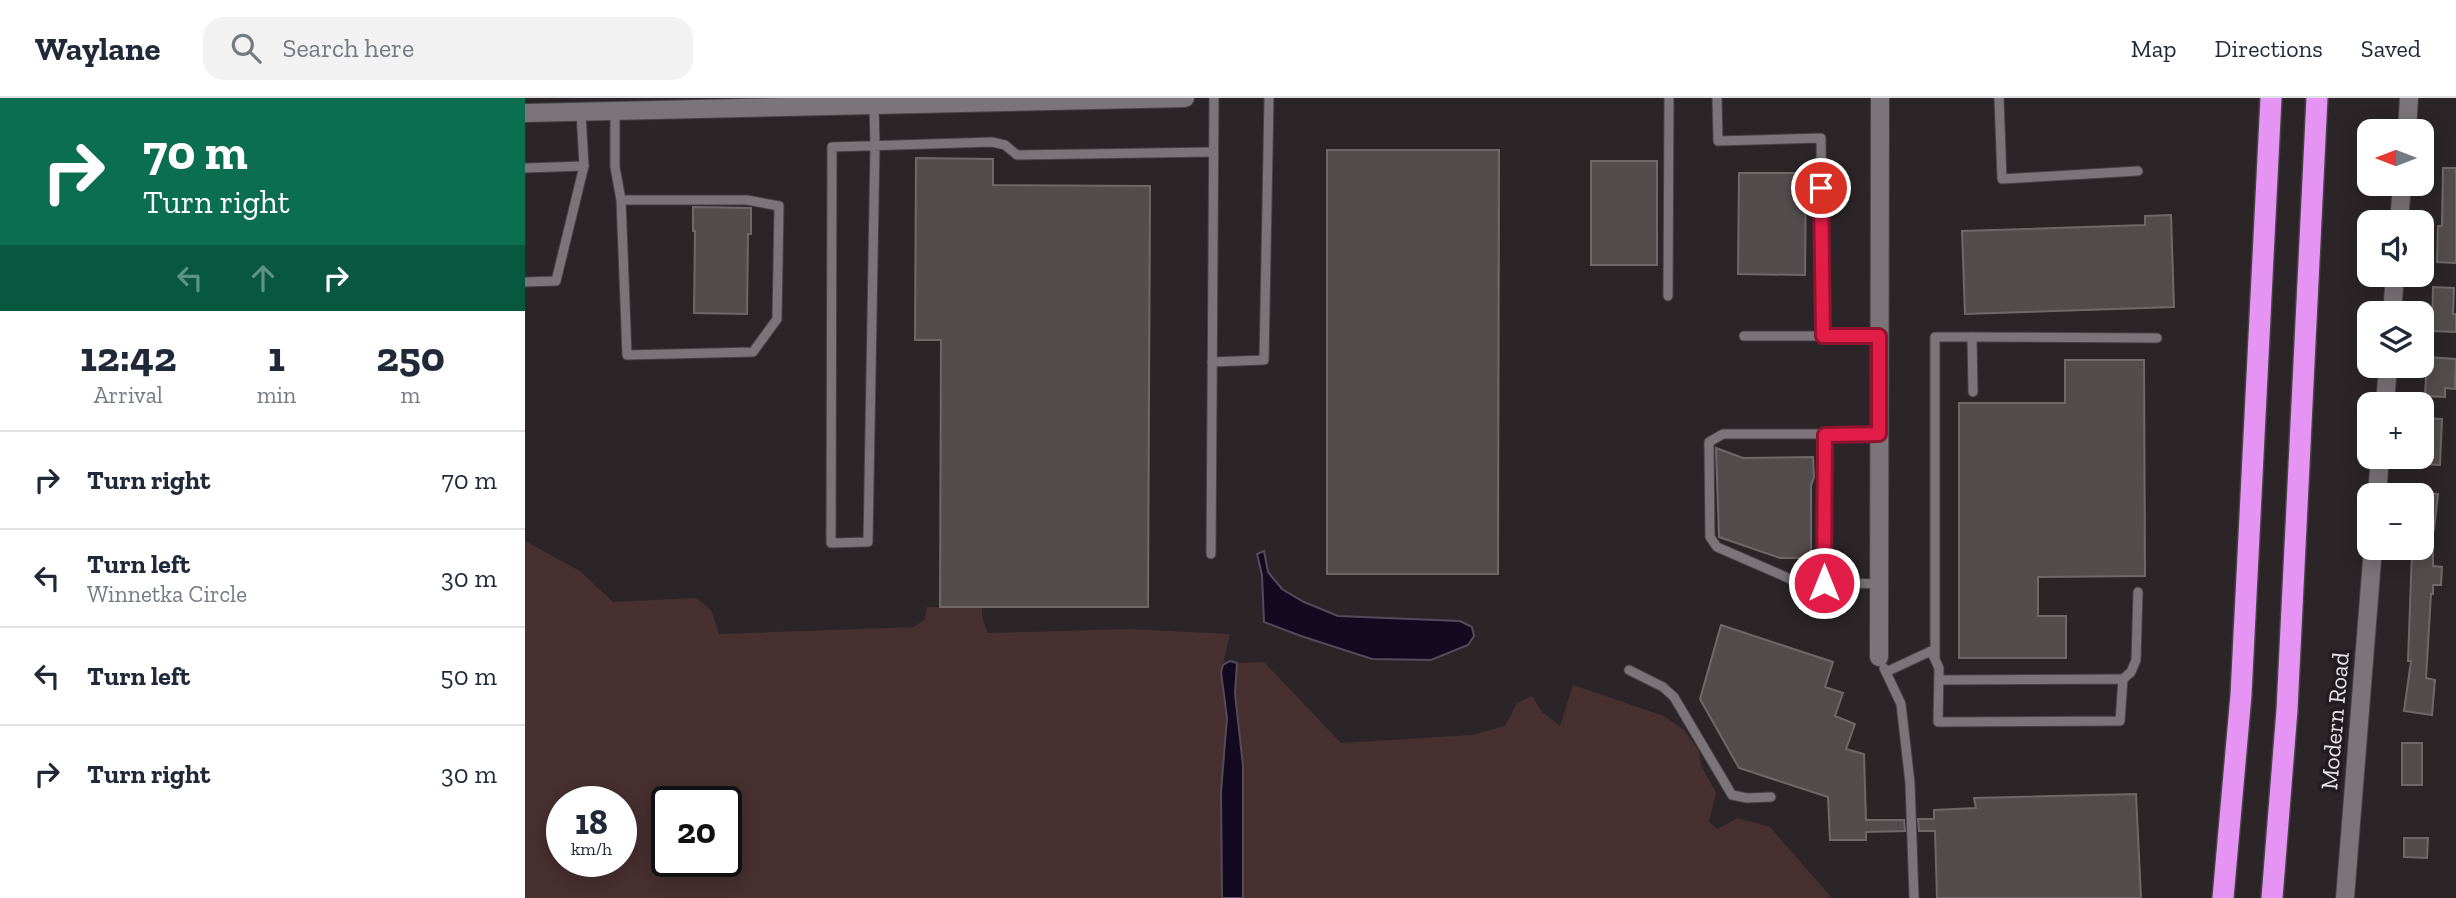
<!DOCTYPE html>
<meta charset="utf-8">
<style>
body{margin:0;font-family:"Zilla Slab",serif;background:#f2f2f3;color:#1f2937;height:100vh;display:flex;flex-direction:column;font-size:26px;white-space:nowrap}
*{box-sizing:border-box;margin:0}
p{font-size:23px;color:#747a83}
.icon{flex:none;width:38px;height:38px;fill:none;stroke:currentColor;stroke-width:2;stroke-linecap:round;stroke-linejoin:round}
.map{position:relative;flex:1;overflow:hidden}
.drawer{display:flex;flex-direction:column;background:#fff;width:525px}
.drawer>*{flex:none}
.top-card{background:#0b6e4f;color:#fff;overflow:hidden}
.needle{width:46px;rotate:270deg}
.tools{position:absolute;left:1832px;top:21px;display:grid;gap:14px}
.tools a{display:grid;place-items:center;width:77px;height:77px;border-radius:14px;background:#fff;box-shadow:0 4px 18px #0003;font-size:35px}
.speed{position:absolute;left:21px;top:688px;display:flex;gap:14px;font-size:35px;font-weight:700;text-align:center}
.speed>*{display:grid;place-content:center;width:91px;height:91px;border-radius:50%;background:#fff;box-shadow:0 4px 18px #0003;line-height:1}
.speed small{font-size:18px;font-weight:400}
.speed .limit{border:4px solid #111;border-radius:10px;background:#fff;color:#111}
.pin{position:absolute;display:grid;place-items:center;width:60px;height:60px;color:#fff;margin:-30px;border:4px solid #fff;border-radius:50%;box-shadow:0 2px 7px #0007}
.me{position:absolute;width:77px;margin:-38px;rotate:0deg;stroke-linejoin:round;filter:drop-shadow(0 0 5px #0008)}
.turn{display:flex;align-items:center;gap:24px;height:147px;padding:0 28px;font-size:32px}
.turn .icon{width:91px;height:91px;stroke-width:2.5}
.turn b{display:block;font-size:49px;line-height:60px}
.lanes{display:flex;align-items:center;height:66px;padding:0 28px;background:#0003;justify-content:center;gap:35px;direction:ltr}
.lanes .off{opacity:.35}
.eta{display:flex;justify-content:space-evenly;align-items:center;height:119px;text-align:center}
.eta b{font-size:42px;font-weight:800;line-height:49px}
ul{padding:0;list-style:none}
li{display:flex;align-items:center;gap:21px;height:98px;padding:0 28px;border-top:2px solid #e0e1e3}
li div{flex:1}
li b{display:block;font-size:26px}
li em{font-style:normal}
header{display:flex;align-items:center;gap:42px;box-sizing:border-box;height:98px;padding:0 35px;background:#fff;border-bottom:2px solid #e0e1e3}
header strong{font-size:33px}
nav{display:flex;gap:38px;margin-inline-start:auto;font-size:24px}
.search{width:490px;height:63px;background:#f2f2f3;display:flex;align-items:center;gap:18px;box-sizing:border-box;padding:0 24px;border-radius:21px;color:#747a83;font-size:26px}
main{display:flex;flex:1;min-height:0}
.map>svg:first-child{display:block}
</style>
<header>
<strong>Waylane</strong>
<div class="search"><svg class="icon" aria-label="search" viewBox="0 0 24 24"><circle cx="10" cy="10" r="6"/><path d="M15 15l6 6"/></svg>Search here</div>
<nav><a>Map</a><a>Directions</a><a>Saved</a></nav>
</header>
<main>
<section class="drawer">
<div class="top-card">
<div class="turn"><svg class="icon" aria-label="right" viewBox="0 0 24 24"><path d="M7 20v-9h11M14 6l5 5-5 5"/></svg><div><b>70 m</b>Turn right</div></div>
<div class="lanes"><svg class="icon off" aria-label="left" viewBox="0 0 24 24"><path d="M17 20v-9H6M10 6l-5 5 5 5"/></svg><svg class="icon off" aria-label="ahead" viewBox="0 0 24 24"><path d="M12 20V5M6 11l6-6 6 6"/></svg><svg class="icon" aria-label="right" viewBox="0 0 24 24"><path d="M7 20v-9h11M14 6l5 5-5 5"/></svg></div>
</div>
<div class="eta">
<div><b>12:42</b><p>Arrival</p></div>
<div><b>1</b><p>min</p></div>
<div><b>250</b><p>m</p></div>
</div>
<ul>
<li><svg class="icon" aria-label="right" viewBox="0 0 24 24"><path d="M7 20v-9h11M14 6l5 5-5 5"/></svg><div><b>Turn right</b></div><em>70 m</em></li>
<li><svg class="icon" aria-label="left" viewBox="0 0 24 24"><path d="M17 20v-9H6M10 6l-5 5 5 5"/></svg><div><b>Turn left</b><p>Winnetka Circle</p></div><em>30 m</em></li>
<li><svg class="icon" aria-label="left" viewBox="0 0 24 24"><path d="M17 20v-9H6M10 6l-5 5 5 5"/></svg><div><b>Turn left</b></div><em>50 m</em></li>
<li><svg class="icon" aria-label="right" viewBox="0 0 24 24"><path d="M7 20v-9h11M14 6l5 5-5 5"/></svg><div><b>Turn right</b></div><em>30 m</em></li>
</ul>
</section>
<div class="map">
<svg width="1931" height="800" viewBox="0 0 1931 800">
<rect width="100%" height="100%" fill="#2b2528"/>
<g fill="#47302f" fill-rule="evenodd">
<path d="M 0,443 L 55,473 L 88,504 L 171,500 L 186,512 L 194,536 L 389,529 L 400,521 L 402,509 L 457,510 L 457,519 L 463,535 L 605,531 L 705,536 L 696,574 L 702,620 L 696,694 L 697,800 L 0,800 ZM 37,704 L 96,704 L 96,763 L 37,763 ZM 142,704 L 201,704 L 201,763 L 142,763 Z"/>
<path d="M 739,564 L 816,645 L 947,637 L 980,628 L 992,605 L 1007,598 L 1017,614 L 1035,628 L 1048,587 L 1139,618 L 1159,632 L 1174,653 L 1176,667 L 1191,695 L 1184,724 L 1192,731 L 1213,720 L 1245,729 L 1307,800 L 718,800 L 718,668 L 710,595 L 712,565 Z"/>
</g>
<g fill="#130a21" stroke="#534b5c" stroke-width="2">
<path d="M 739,453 L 743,474 L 757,491 L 779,504 L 813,518 L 935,523 L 947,529 L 949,538 L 943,547 L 906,562 L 847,561 L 776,538 L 739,524 L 737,477 L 732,456 Z"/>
<path d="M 705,563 L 712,565 L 710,595 L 718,668 L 718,800 L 697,800 L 696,694 L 702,620 L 696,574 L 698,567 Z"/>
</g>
<g fill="#534c4d" stroke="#706769" stroke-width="2">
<path d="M 802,52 L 974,52 L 973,476 L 802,476 Z"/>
<path d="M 391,60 L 468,61 L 468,87 L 625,88 L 623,509 L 415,509 L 416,242 L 390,242 Z"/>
<rect x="1066" y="63" width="66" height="104"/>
<path d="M 1918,70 L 1931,70 L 1931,165 L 1912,164 L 1913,128 L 1917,128 Z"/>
<path d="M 1214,75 L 1281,75 L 1280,177 L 1213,176 Z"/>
<path d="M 168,109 L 226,110 L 226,136 L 223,136 L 222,216 L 169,215 L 170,133 L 168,133 Z"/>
<path d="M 1646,117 L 1649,209 L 1440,216 L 1437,133 L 1620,127 L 1620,118 Z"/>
<path d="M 1908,189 L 1929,190 L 1928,216 L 1931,216 L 1931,234 L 1907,233 Z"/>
<path d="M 1902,259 L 1931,261 L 1930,291 L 1920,290 L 1920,299 L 1900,298 Z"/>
<path d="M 1540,262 L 1619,262 L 1620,478 L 1513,479 L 1513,518 L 1541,518 L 1541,560 L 1434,560 L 1434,305 L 1540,305 Z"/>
<path d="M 1897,320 L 1917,321 L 1915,367 L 1897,366 Z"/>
<path d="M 1191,350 L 1218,360 L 1288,359 L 1289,379 L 1286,388 L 1286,460 L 1255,460 L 1194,439 Z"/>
<path d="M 1897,394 L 1913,396 L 1909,432 L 1897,431 Z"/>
<path d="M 1887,453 L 1908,454 L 1908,468 L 1917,469 L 1916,487 L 1908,487 L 1908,496 L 1906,496 L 1901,580 L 1910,582 L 1907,617 L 1879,613 L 1886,563 L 1883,563 Z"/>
<path d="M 1196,527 L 1308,564 L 1300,589 L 1318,595 L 1310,618 L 1330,626 L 1321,651 L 1339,656 L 1341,722 L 1379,722 L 1380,733 L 1341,734 L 1341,742 L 1305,742 L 1303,699 L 1214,670 L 1175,601 Z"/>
<rect x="1877" y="645" width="20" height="42"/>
<path d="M 1611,696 L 1616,800 L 1412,800 L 1410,733 L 1394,733 L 1393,721 L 1409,721 L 1409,712 L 1451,710 L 1449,700 Z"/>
<path d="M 1879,740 L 1903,740 L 1902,760 L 1879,759 Z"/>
</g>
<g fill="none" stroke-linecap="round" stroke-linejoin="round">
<g stroke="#464144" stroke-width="11">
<g id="service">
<path d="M 1192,0 L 1193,43 L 1296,40 L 1298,238"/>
<path d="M 1474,0 L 1477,81 L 1613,73"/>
<path d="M 349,7 L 350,47 L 343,444 L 306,445 L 307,49 L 467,44 L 480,47 L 492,57 L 688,54"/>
<path d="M 90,13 L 90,69 L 96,102 L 102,257 L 228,254 L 252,221 L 254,108 L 222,102 L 96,102"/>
<path d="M 0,70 L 59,68"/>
<path d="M 0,184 L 31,183 L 59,68 L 56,14"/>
<path d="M 1143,198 L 1144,0"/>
<path d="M 1219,238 L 1354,238"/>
<path d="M 1447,239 L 1632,240"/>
<path d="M 687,264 L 739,262 L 744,0"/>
<path d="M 1354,336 L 1198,336 L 1184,344 L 1185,439 L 1192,449 L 1270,483 L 1354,486"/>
<path d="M 686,456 L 689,0"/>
<path d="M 1299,485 L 1300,337"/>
<path d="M 1410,560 L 1410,239 L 1447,239 L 1448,294"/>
<path d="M 1359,570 L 1376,606 L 1385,685 L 1389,800"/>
<path d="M 1104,572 L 1138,589 L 1149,599 L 1207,697 L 1222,700 L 1246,699"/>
<path d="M 1361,574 L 1406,553 L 1414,570 L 1413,624 L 1595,623 L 1598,581 L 1414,582"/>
<path d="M 1598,581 L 1606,574 L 1611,562 L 1613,494"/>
</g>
</g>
<g stroke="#464144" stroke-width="20">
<path id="minor" d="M 1354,559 L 1355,0"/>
</g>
<g stroke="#464144" stroke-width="20">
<g id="tertiary">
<path d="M 0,15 L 660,0"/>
<path d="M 1882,33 L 1884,0"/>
<path d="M 1874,124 L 1877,86"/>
<path d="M 1867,215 L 1870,177"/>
<path d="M 1860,306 L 1863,268"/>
<path d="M 1852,397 L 1855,359"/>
<path d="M 1820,800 L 1848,450"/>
</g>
</g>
<g stroke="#464144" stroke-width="24">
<g id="motorway">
<path d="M 1698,800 L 1716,597 L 1746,0"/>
<path d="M 1747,800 L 1762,612 L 1792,0"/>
</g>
</g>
<use href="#service" stroke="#7b7478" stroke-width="9"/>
<use href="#minor" stroke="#7b7478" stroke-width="18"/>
<use href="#tertiary" stroke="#7b7478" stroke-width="18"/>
<use href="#motorway" stroke="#e594f4" stroke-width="21"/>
</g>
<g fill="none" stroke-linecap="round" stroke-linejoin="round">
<g stroke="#92132f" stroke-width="18">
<path id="route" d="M 1296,90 L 1298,238 L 1354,238 L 1354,336 L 1300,337 L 1299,485"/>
</g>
<use href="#route" stroke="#e11d48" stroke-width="12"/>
</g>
<g text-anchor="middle" stroke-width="7" stroke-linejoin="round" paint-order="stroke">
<g font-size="24" fill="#e7e3e5" stroke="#211c1f">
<text transform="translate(1810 623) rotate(-85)" y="8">Modern Road</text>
</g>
</g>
</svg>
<div class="tools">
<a><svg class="needle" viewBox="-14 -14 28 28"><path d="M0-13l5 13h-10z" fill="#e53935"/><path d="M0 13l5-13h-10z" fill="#747a83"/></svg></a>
<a><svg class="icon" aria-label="sound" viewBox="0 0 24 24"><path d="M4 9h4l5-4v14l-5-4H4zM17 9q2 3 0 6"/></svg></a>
<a><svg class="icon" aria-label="layers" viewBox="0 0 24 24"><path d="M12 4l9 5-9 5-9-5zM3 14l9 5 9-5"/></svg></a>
<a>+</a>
<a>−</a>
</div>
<div class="speed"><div>18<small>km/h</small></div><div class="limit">20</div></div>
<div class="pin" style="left:1296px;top:90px;background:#d93025"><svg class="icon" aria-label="arrive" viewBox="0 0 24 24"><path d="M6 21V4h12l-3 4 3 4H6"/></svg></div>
<svg class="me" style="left:1299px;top:485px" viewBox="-20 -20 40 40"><circle r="17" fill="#e11d48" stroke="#fff" stroke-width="3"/><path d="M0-11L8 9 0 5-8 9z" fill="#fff"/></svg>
</div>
</main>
